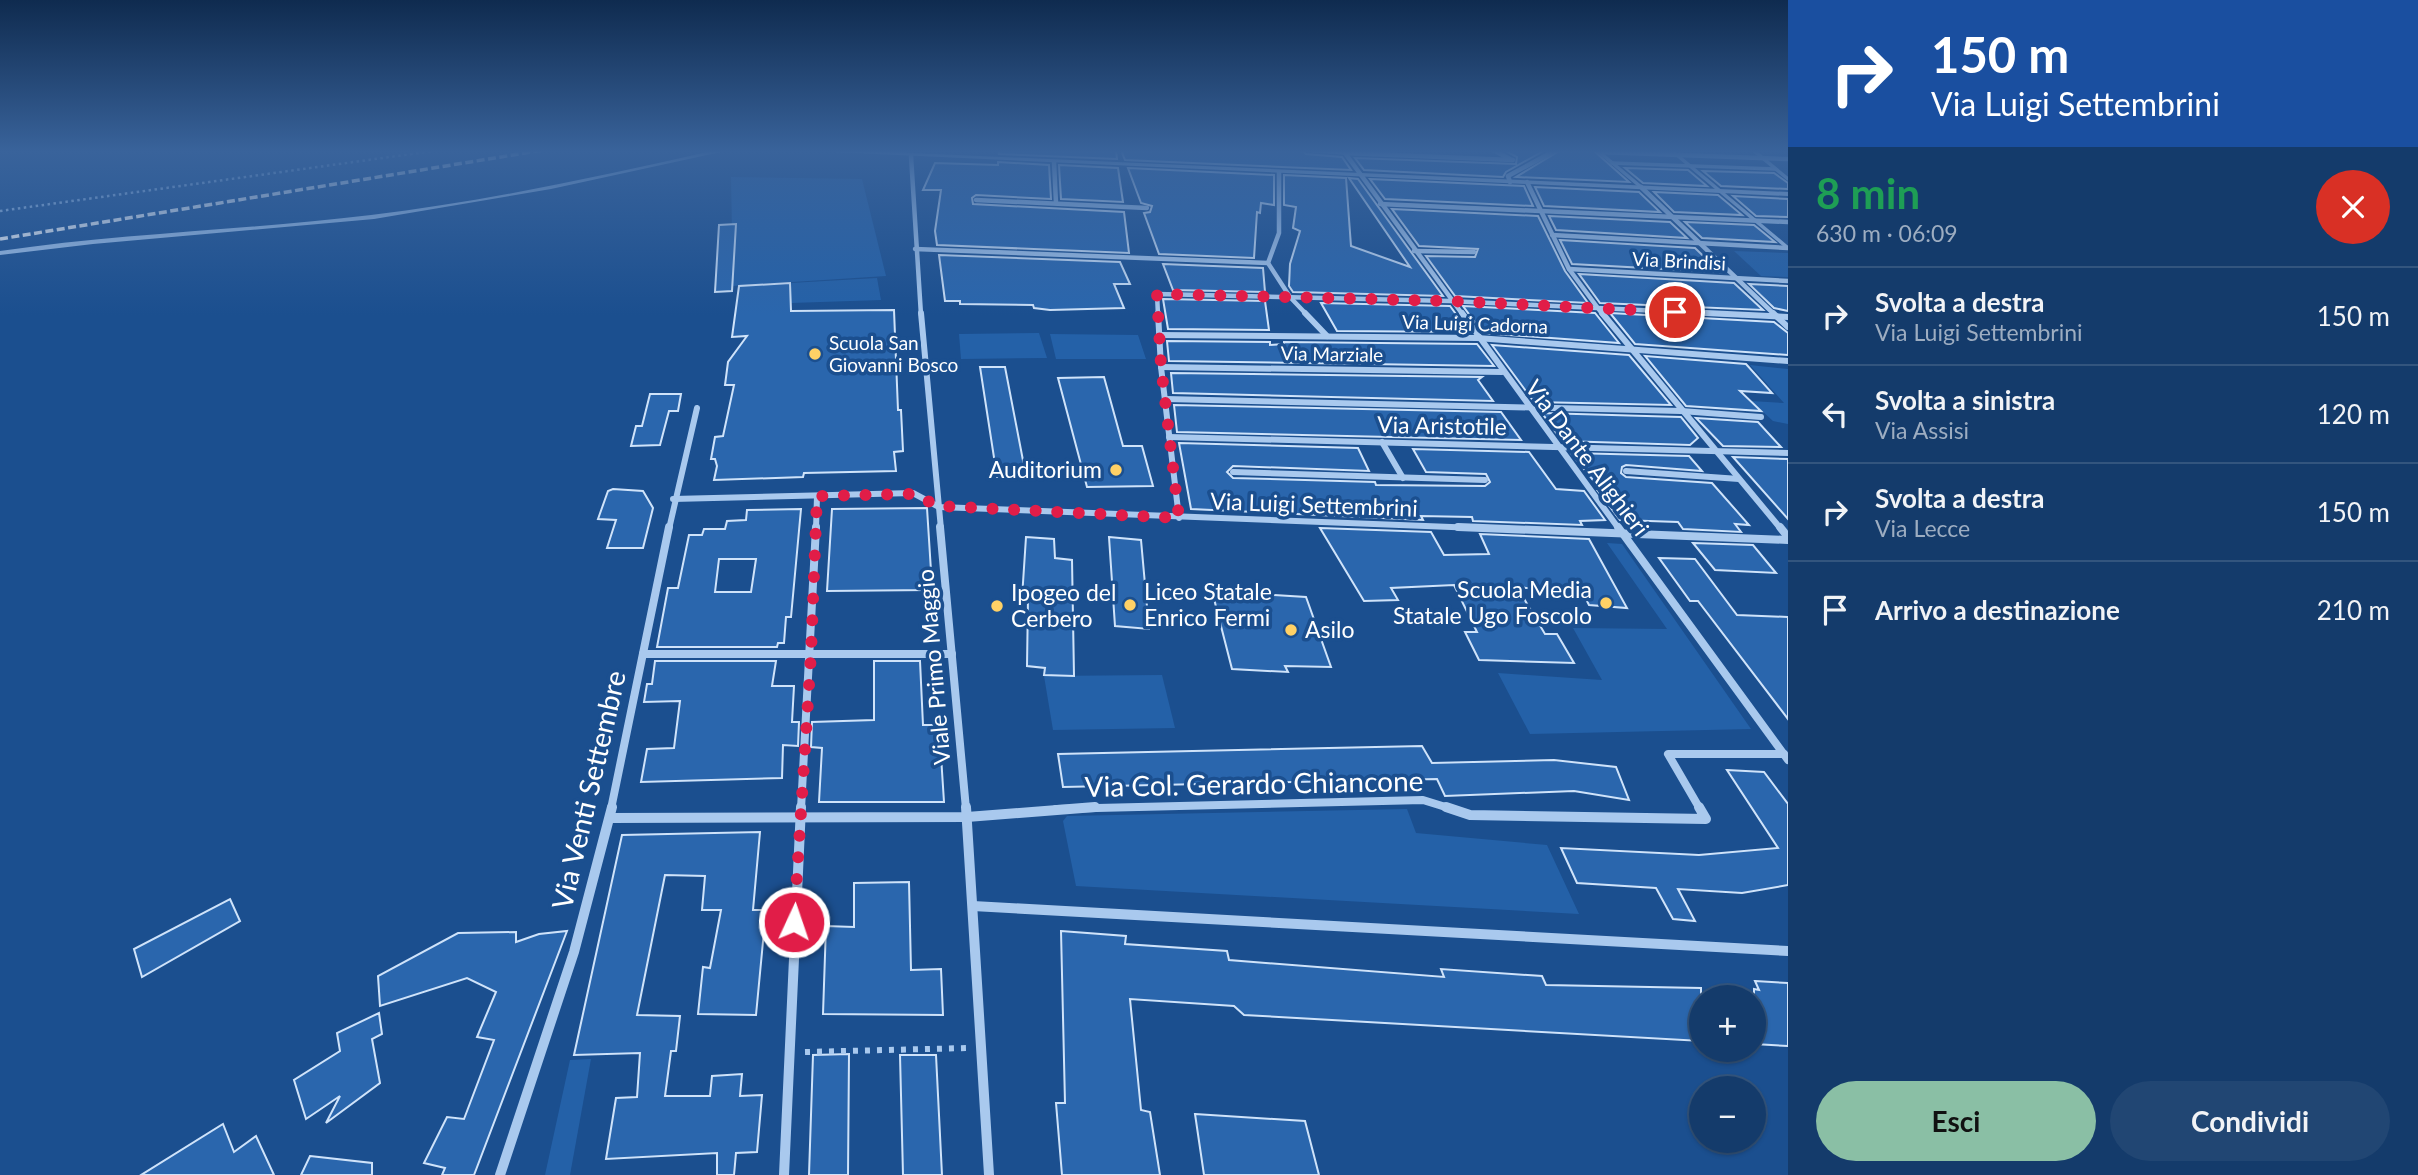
<!DOCTYPE html>
<html lang="it">
<meta charset="utf-8">
<style>
body{margin:0;font-family:Lato,sans-serif;background:#214673;color:#f1f3f6;height:100vh;display:flex;flex-direction:column;font-size:26px;white-space:nowrap}
*{box-sizing:border-box;margin:0}
p{font-size:23px;color:#9dadc1}
.icon{flex:none;width:38px;height:38px;fill:none;stroke:currentColor;stroke-width:2;stroke-linecap:round;stroke-linejoin:round}
.map{position:relative;flex:1;overflow:hidden}
.details{display:flex;flex-direction:column;background:#143b6b;width:630px}
.details>*{flex:none}
.top-card{background:#1a4fa0;color:#fff;overflow:hidden}
.tools{position:absolute;left:1689px;top:985px;display:grid;gap:14px}
.tools a{display:grid;place-items:center;width:77px;height:77px;border-radius:50%;background:#143b6b;box-shadow:0 2px 5px #0004,0 0 0 2px #33557e;font-size:35px}
.pin{position:absolute;display:grid;place-items:center;width:60px;height:60px;color:#fff;margin:-30px;border:4px solid #fff;border-radius:50%;box-shadow:0 2px 7px #0007}
.me{position:absolute;width:77px;margin:-38px;rotate:3deg;stroke-linejoin:round;filter:drop-shadow(0 0 5px #0008)}
.turn{display:flex;align-items:center;gap:24px;height:147px;padding:0 28px;font-size:32px}
.turn .icon{width:91px;height:91px;stroke-width:2.5}
.turn b{display:block;font-size:49px;line-height:60px}
.round{display:grid;place-items:center;flex:none;width:74px;height:74px;border-radius:37px;background:#214673}
.summary{display:flex;align-items:center;justify-content:space-between;height:119px;padding:0 28px}
h1{font-size:42px;font-weight:700;line-height:52px;color:#1e9e55}
.cta{display:flex;gap:14px;margin-top:auto;padding:14px 28px}
.cta a{flex:1;height:80px;border-radius:42px;background:#8abfa5;color:#111;font-size:28px;font-weight:700;line-height:80px;text-align:center}
.cta a+a{background:#214673;color:#f1f3f6}
ul{padding:0;list-style:none}
li{display:flex;align-items:center;gap:21px;height:98px;padding:0 28px;border-top:2px solid #33557e}
li div{flex:1}
li b{display:block;font-size:26px}
li em{font-style:normal}
main{display:flex;flex:1;min-height:0}
.map>svg:first-child{display:block}
</style>
<main>
<div class="map">
<svg width="1788" height="1175" viewBox="0 0 1788 1175">
<rect width="100%" height="100%" fill="#1b4f8f"/>
<g fill="#2461a8">
<path d="M 731,177 L 862,179 L 886,276 L 733,286 Z"/>
<path d="M 1734,251 L 1788,253 L 1788,277 L 1761,276 Z"/>
<path d="M 877,278 L 881,300 L 791,303 L 790,283 Z"/>
<path d="M 1039,333 L 1047,358 L 961,359 L 959,334 Z"/>
<path d="M 1050,334 L 1138,335 L 1146,359 L 1056,359 Z"/>
<path d="M 1750,365 L 1788,369 L 1788,424 L 1773,421 L 1751,401 L 1784,403 Z"/>
<path d="M 1607,543 L 1622,544 L 1751,729 L 1530,734 L 1498,673 L 1602,680 L 1573,628 L 1667,629 Z"/>
<path d="M 1162,675 L 1175,728 L 1053,730 L 1044,676 Z"/>
<path d="M 1407,809 L 1416,833 L 1547,845 L 1579,914 L 1076,886 L 1063,821 L 1067,816 Z"/>
<path d="M 591,1059 L 570,1175 L 545,1175 L 570,1060 Z"/>
</g>
<g fill="#2a66ad" stroke="#cfe3fa" stroke-width="2" fill-rule="evenodd">
<path d="M 999,150 L 1116,150 L 1117,159 L 999,154 Z"/>
<path d="M 1121,150 L 1302,150 L 1306,154 L 1342,157 L 1351,170 L 1125,160 Z"/>
<path d="M 1504,150 L 1545,150 L 1506,172 L 1503,177 L 1364,170 L 1355,158 L 1516,164 L 1517,157 Z"/>
<path d="M 1561,150 L 1593,150 L 1629,182 L 1516,177 Z"/>
<path d="M 998,162 L 1049,165 L 1051,199 L 976,195 L 972,198 L 973,204 L 1124,212 L 1129,253 L 937,245 L 935,231 L 941,190 L 923,190 L 935,163 L 998,165 Z"/>
<path d="M 1059,165 L 1118,168 L 1123,202 L 1061,199 Z"/>
<path d="M 1128,168 L 1274,175 L 1274,205 L 1261,203 L 1260,213 L 1257,212 L 1254,258 L 1159,254 L 1144,213 L 1150,212 L 1152,206 L 1141,203 Z"/>
<path d="M 1625,168 L 1688,170 L 1707,186 L 1643,183 Z"/>
<path d="M 1703,171 L 1774,173 L 1788,183 L 1788,189 L 1721,186 Z"/>
<path d="M 1284,175 L 1346,178 L 1351,246 L 1410,267 L 1349,178 L 1358,179 L 1443,296 L 1293,292 L 1289,286 L 1290,264 L 1300,231 L 1293,228 L 1296,207 L 1284,205 Z"/>
<path d="M 1370,179 L 1524,186 L 1533,206 L 1385,199 Z"/>
<path d="M 1535,187 L 1639,192 L 1660,212 L 1544,206 Z"/>
<path d="M 1654,192 L 1718,195 L 1742,215 L 1674,212 Z"/>
<path d="M 1733,196 L 1788,199 L 1788,217 L 1756,216 Z"/>
<path d="M 1392,209 L 1538,216 L 1565,271 L 1588,303 L 1455,296 L 1426,256 L 1475,257 L 1478,249 L 1419,246 Z"/>
<path d="M 1549,216 L 1670,222 L 1687,238 L 1556,230 Z"/>
<path d="M 1685,222 L 1754,225 L 1775,242 L 1702,238 Z"/>
<path d="M 736,224 L 732,291 L 715,292 L 719,225 Z"/>
<path d="M 1560,240 L 1695,248 L 1720,272 L 1572,264 Z"/>
<path d="M 939,255 L 1120,262 L 1130,284 L 1114,284 L 1124,308 L 1050,310 L 1034,308 L 1033,305 L 960,304 L 960,301 L 945,301 Z"/>
<path d="M 1163,264 L 1263,268 L 1265,292 L 1173,290 Z"/>
<path d="M 1579,274 L 1734,283 L 1763,310 L 1600,303 Z"/>
<path d="M 790,283 L 791,311 L 894,310 L 898,410 L 901,410 L 903,451 L 894,452 L 896,471 L 804,473 L 803,477 L 714,480 L 717,466 L 715,459 L 711,459 L 715,437 L 723,436 L 734,385 L 725,385 L 728,362 L 747,336 L 732,337 L 739,286 Z"/>
<path d="M 1749,284 L 1788,286 L 1788,311 L 1774,308 Z"/>
<path d="M 1163,299 L 1265,301 L 1269,330 L 1168,329 Z"/>
<path d="M 1321,303 L 1450,306 L 1469,332 L 1337,331 Z"/>
<path d="M 1463,306 L 1595,313 L 1619,343 L 1483,333 Z"/>
<path d="M 1610,313 L 1774,322 L 1788,333 L 1788,355 L 1635,344 Z"/>
<path d="M 1167,341 L 1270,342 L 1270,345 L 1284,344 L 1284,342 L 1477,344 L 1494,366 L 1169,361 Z"/>
<path d="M 1492,345 L 1629,355 L 1671,405 L 1534,402 Z"/>
<path d="M 1645,356 L 1746,364 L 1772,393 L 1740,391 L 1761,411 L 1686,406 Z"/>
<path d="M 980,367 L 1005,367 L 1026,476 L 997,477 Z"/>
<path d="M 1171,373 L 1482,377 L 1478,380 L 1493,401 L 1173,393 Z"/>
<path d="M 1104,377 L 1123,446 L 1142,446 L 1153,486 L 1087,487 L 1058,378 Z"/>
<path d="M 650,394 L 681,394 L 678,411 L 669,411 L 660,445 L 631,446 L 636,426 L 642,426 Z"/>
<path d="M 1174,405 L 1501,412 L 1521,440 L 1177,432 Z"/>
<path d="M 1542,413 L 1681,417 L 1698,438 L 1690,445 L 1562,441 Z"/>
<path d="M 1696,418 L 1758,422 L 1781,447 L 1723,446 Z"/>
<path d="M 1179,443 L 1358,448 L 1369,471 L 1233,466 L 1227,472 L 1233,478 L 1375,482 L 1376,485 L 1485,486 L 1490,482 L 1486,474 L 1426,472 L 1413,449 L 1529,452 L 1556,489 L 1584,491 L 1605,520 L 1580,521 L 1582,525 L 1473,521 L 1472,517 L 1421,516 L 1423,520 L 1191,509 Z"/>
<path d="M 1571,453 L 1689,456 L 1702,471 L 1626,465 L 1622,467 L 1621,473 L 1626,477 L 1712,483 L 1749,525 L 1735,524 L 1741,532 L 1683,529 L 1678,522 L 1620,520 L 1598,491 L 1602,491 Z"/>
<path d="M 1733,457 L 1788,459 L 1788,519 Z"/>
<path d="M 613,489 L 643,491 L 653,508 L 643,548 L 607,548 L 616,520 L 598,519 L 608,491 Z"/>
<path d="M 927,508 L 931,571 L 927,570 L 929,590 L 827,591 L 832,509 Z"/>
<path d="M 801,509 L 791,617 L 786,617 L 784,643 L 778,643 L 777,647 L 657,647 L 668,588 L 678,588 L 689,535 L 702,535 L 704,529 L 725,529 L 727,521 L 746,520 L 747,510 ZM 719,559 L 756,559 L 751,592 L 715,592 Z"/>
<path d="M 1320,528 L 1431,532 L 1444,555 L 1489,554 L 1480,534 L 1589,539 L 1627,608 L 1589,605 L 1583,593 L 1517,587 L 1545,634 L 1557,634 L 1574,663 L 1479,660 L 1465,632 L 1477,632 L 1454,585 L 1391,588 L 1398,600 L 1364,601 Z"/>
<path d="M 1026,537 L 1054,539 L 1055,558 L 1072,560 L 1074,676 L 1044,675 L 1045,668 L 1027,666 L 1028,598 L 1022,598 Z"/>
<path d="M 1109,537 L 1141,540 L 1149,629 L 1115,626 Z"/>
<path d="M 1693,543 L 1753,545 L 1776,573 L 1715,570 Z"/>
<path d="M 1659,558 L 1695,559 L 1737,615 L 1788,617 L 1788,719 L 1698,601 L 1690,601 Z"/>
<path d="M 1212,591 L 1306,597 L 1331,667 L 1285,666 L 1288,672 L 1232,669 Z"/>
<path d="M 655,661 L 776,661 L 772,686 L 794,686 L 792,722 L 799,722 L 798,746 L 783,745 L 782,778 L 641,782 L 647,749 L 674,748 L 680,701 L 644,702 L 647,684 L 652,684 Z"/>
<path d="M 874,661 L 920,661 L 923,725 L 939,725 L 944,802 L 819,802 L 822,748 L 811,747 L 812,722 L 874,720 Z"/>
<path d="M 1422,746 L 1432,763 L 1554,760 L 1616,767 L 1629,800 L 1574,791 L 1445,796 L 1437,779 L 1063,787 L 1058,754 Z"/>
<path d="M 1727,770 L 1764,772 L 1788,804 L 1788,885 L 1742,893 L 1678,889 L 1695,921 L 1673,919 L 1656,888 L 1577,883 L 1561,848 L 1699,855 L 1778,848 Z"/>
<path d="M 760,832 L 753,910 L 766,910 L 756,1015 L 698,1014 L 703,967 L 710,968 L 721,910 L 702,910 L 705,876 L 665,875 L 637,1015 L 680,1016 L 676,1051 L 671,1051 L 665,1096 L 710,1096 L 712,1076 L 742,1074 L 740,1096 L 762,1095 L 757,1152 L 736,1153 L 734,1175 L 717,1175 L 717,1153 L 606,1159 L 616,1098 L 637,1097 L 640,1053 L 574,1055 L 622,835 Z"/>
<path d="M 909,882 L 911,970 L 941,969 L 943,1015 L 823,1014 L 826,926 L 854,927 L 854,883 Z"/>
<path d="M 230,899 L 240,921 L 142,977 L 134,949 Z"/>
<path d="M 567,931 L 474,1175 L 442,1175 L 445,1168 L 424,1163 L 447,1117 L 464,1119 L 494,1040 L 477,1037 L 496,992 L 467,978 L 380,1006 L 378,976 L 458,933 L 516,932 L 516,942 L 539,934 Z"/>
<path d="M 1061,931 L 1126,936 L 1125,944 L 1227,951 L 1229,960 L 1444,977 L 1441,969 L 1542,976 L 1546,985 L 1701,988 L 1701,1041 L 1244,1015 L 1234,1006 L 1130,999 L 1141,1110 L 1150,1112 L 1160,1175 L 1062,1175 L 1056,1103 L 1065,1103 Z"/>
<path d="M 1755,981 L 1788,983 L 1788,1046 L 1754,1044 L 1754,989 L 1759,990 Z"/>
<path d="M 379,1013 L 382,1034 L 372,1039 L 380,1083 L 326,1123 L 340,1096 L 306,1119 L 294,1080 L 340,1051 L 337,1033 Z"/>
<path d="M 849,1054 L 848,1175 L 809,1175 L 813,1055 Z"/>
<path d="M 900,1055 L 936,1055 L 942,1175 L 903,1175 Z"/>
<path d="M 1195,1114 L 1305,1121 L 1319,1175 L 1204,1175 Z"/>
<path d="M 223,1124 L 234,1152 L 256,1136 L 274,1175 L 141,1175 Z"/>
<path d="M 310,1156 L 372,1163 L 372,1175 L 301,1175 Z"/>
</g>
<g fill="none" stroke-linecap="round" stroke-linejoin="round">
<path stroke="#a9c9ee" stroke-width="2.5" stroke-dasharray="2.5 3.5" stroke-linecap="butt" d="M 0,211 L 440,150"/>
<path stroke="#a9c9ee" stroke-width="6" stroke-dasharray="5 7" stroke-linecap="butt" d="M 805,1052 L 968,1048"/>
<g stroke="#a9c9ee" stroke-width="3.5">
<path d="M 1306,150 L 1345,153"/>
<path d="M 1597,150 L 1641,187"/>
<path d="M 1671,150 L 1788,248"/>
<path d="M 1753,150 L 1788,179"/>
<path d="M 1612,163 L 1775,169"/>
</g>
<g stroke="#a9c9ee" stroke-width="4.5">
<path d="M 1493,150 L 1510,159"/>
<path d="M 1600,152 L 1788,159"/>
<path d="M 1345,153 L 1463,315"/>
<path d="M 1345,153 L 1513,160"/>
<path d="M 911,156 L 921,315"/>
<path d="M 1054,162 L 1056,203"/>
<path d="M 1279,172 L 1279,233 L 1268,263 L 1290,297 L 1307,315"/>
<path d="M 1510,182 L 1508,176 L 1556,150"/>
<path d="M 1527,182 L 1569,269 L 1603,315"/>
<path d="M 1641,187 L 1775,315"/>
<path d="M 976,200 L 1147,208"/>
<path d="M 1380,204 L 1788,222"/>
<path d="M 1552,235 L 1788,248"/>
<path d="M 915,249 L 1268,263"/>
<path d="M 1414,251 L 1474,252"/>
<path d="M 1569,269 L 1788,281"/>
<path d="M 1158,315 L 1157,294 L 1450,301 L 1743,315"/>
</g>
<g stroke="#a9c9ee" stroke-width="6">
<path d="M 921,313 L 941,529"/>
<path d="M 1158,313 L 1161,367 L 1179,518"/>
<path d="M 1305,313 L 1327,336"/>
<path d="M 1462,313 L 1619,529"/>
<path d="M 1602,313 L 1781,529"/>
<path d="M 1706,313 L 1788,317"/>
<path d="M 1773,313 L 1788,327"/>
<path d="M 1159,335 L 1477,338 L 1788,361"/>
<path d="M 1161,367 L 1502,372"/>
<path d="M 1166,399 L 1681,411 L 1761,417"/>
<path d="M 1169,437 L 1788,453"/>
<path d="M 1382,442 L 1403,478"/>
<path d="M 1626,471 L 1739,479"/>
<path d="M 1233,472 L 1485,480"/>
<path d="M 673,499 L 913,493 L 939,507 L 1503,529"/>
<path d="M 669,529 L 697,408"/>
<path d="M 816,529 L 817,496"/>
</g>
<g stroke="#a9c9ee" stroke-width="8">
<path d="M 940,527 L 966,809"/>
<path d="M 1458,527 L 1788,540"/>
<path d="M 1618,527 L 1788,760"/>
<path d="M 1780,527 L 1788,537"/>
<path d="M 643,654 L 952,654"/>
<path d="M 611,809 L 669,527"/>
<path d="M 801,809 L 816,527"/>
<path d="M 1056,809 L 1423,800 L 1452,809"/>
<path d="M 1700,809 L 1668,754 L 1784,754"/>
</g>
<g stroke="#a9c9ee" stroke-width="10">
<path d="M 966,807 L 989,1175"/>
<path d="M 1446,807 L 1470,815 L 1706,819 L 1699,807"/>
<path d="M 610,818 L 967,817 L 1095,807"/>
<path d="M 973,906 L 1788,951"/>
<path d="M 500,1175 L 574,952 L 612,807"/>
<path d="M 784,1175 L 801,807"/>
</g>
<g fill="#a9c9ee" fill-rule="evenodd">
<path d="M 716,150 L 730,150 L 551,189 L 374,219 L 93,244 L 0,255 L 0,251 C 123,233 247,230 371,215 C 487,201 602,176 716,150 Z"/>
<path d="M 789,150 L 847,150 L 1788,192 L 1788,196 Z"/>
</g>
<path stroke="#fff" stroke-width="3.5" stroke-dasharray="8 3.5" stroke-linecap="butt" d="M 0,239 L 543,150"/>
</g>
<linearGradient id="sky" x2="0" y2="1"><stop stop-color="#0f2b4f"/><stop offset="0.48" stop-color="#39639b"/><stop offset="1" stop-color="#39639b" stop-opacity="0"/></linearGradient>
<rect width="1788" height="315" fill="url(#sky)"/>
<g fill="none" stroke-linecap="round" stroke-linejoin="round">
<path stroke="#e11d48" stroke-width="12" stroke-dasharray="0 21.6" d="M 794,922 L 811,654 L 817,496 L 912,494 L 939,506 L 1179,518 L 1161,366 L 1157,294 L 1450,301 L 1675,312"/>
</g>
<g fill="#ffd166" stroke="#1b4f8f" stroke-width="2.5">
<circle cx="815" cy="354" r="7"/>
<circle cx="1116" cy="470" r="7"/>
<circle cx="1606" cy="603" r="7"/>
<circle cx="1130" cy="605" r="7"/>
<circle cx="997" cy="606" r="7"/>
<circle cx="1291" cy="630" r="7"/>
</g>
<g text-anchor="middle" stroke-width="7" stroke-linejoin="round" paint-order="stroke">
<g font-size="19" fill="#fff" stroke="#1b4f8f">
<text transform="translate(1679 261) rotate(3)" y="7">Via Brindisi</text>
<text transform="translate(1475 324) rotate(2)" y="7">Via Luigi Cadorna</text>
<text transform="translate(1332 354) rotate(1)" y="7">Via Marziale</text>
</g>
<g font-size="19" fill="#fff" stroke="#1b4f8f" text-anchor="start">
<text x="829" y="350">Scuola San<tspan x="829" dy="22">Giovanni Bosco</tspan></text>
</g>
<g font-size="23" fill="#fff" stroke="#1b4f8f">
<text transform="translate(1442 426) rotate(1)" y="8">Via Aristotile</text>
<text transform="translate(1587 458) rotate(53)" y="8">Via Dante Alighieri</text>
<text transform="translate(1314 505) rotate(2)" y="8">Via Luigi Settembrini</text>
<text transform="translate(934 667) rotate(-95)" y="8">Viale Primo Maggio</text>
</g>
<g font-size="23" fill="#fff" stroke="#1b4f8f" text-anchor="start">
<text x="1102" y="478" text-anchor="end">Auditorium</text>
<text x="1592" y="598" text-anchor="end">Scuola Media<tspan x="1592" dy="26">Statale Ugo Foscolo</tspan></text>
<text x="1144" y="600">Liceo Statale<tspan x="1144" dy="26">Enrico Fermi</tspan></text>
<text x="1011" y="601">Ipogeo del<tspan x="1011" dy="26">Cerbero</tspan></text>
<text x="1305" y="638">Asilo</text>
</g>
<g font-size="28" fill="#fff" stroke="#1b4f8f">
<text transform="translate(1254 784) rotate(-1)" y="10">Via Col. Gerardo Chiancone</text>
<text transform="translate(589 790) rotate(-77)" y="10">Via Venti Settembre</text>
</g>
</g>
</svg>
<div class="tools">
<a>+</a>
<a>−</a>
</div>
<div class="pin" style="left:1675px;top:312px;background:#d93025"><svg class="icon" aria-label="arrive" viewBox="0 0 24 24"><path d="M6 21V4h12l-3 4 3 4H6"/></svg></div>
<svg class="me" style="left:794px;top:922px" viewBox="-20 -20 40 40"><circle r="17" fill="#e11d48" stroke="#fff" stroke-width="3"/><path d="M0-11L8 9 0 5-8 9z" fill="#fff"/></svg>
</div>
<section class="details">
<div class="top-card">
<div class="turn"><svg class="icon" aria-label="right" viewBox="0 0 24 24"><path d="M7 20v-9h11M14 6l5 5-5 5"/></svg><div><b>150 m</b>Via Luigi Settembrini</div></div>
</div>
<div class="summary"><div><h1>8 min</h1><p>630 m · 06:09</p></div><a class="round" style="background:#d93025;color:#fff"><svg class="icon" aria-label="close" viewBox="0 0 24 24"><path d="M6 6l12 12M18 6L6 18"/></svg></a></div>
<ul>
<li><svg class="icon" aria-label="right" viewBox="0 0 24 24"><path d="M7 20v-9h11M14 6l5 5-5 5"/></svg><div><b>Svolta a destra</b><p>Via Luigi Settembrini</p></div><em>150 m</em></li>
<li><svg class="icon" aria-label="left" viewBox="0 0 24 24"><path d="M17 20v-9H6M10 6l-5 5 5 5"/></svg><div><b>Svolta a sinistra</b><p>Via Assisi</p></div><em>120 m</em></li>
<li><svg class="icon" aria-label="right" viewBox="0 0 24 24"><path d="M7 20v-9h11M14 6l5 5-5 5"/></svg><div><b>Svolta a destra</b><p>Via Lecce</p></div><em>150 m</em></li>
<li><svg class="icon" aria-label="arrive" viewBox="0 0 24 24"><path d="M6 21V4h12l-3 4 3 4H6"/></svg><div><b>Arrivo a destinazione</b></div><em>210 m</em></li>
</ul>
<div class="cta"><a>Esci</a><a>Condividi</a></div>
</section>
</main>
